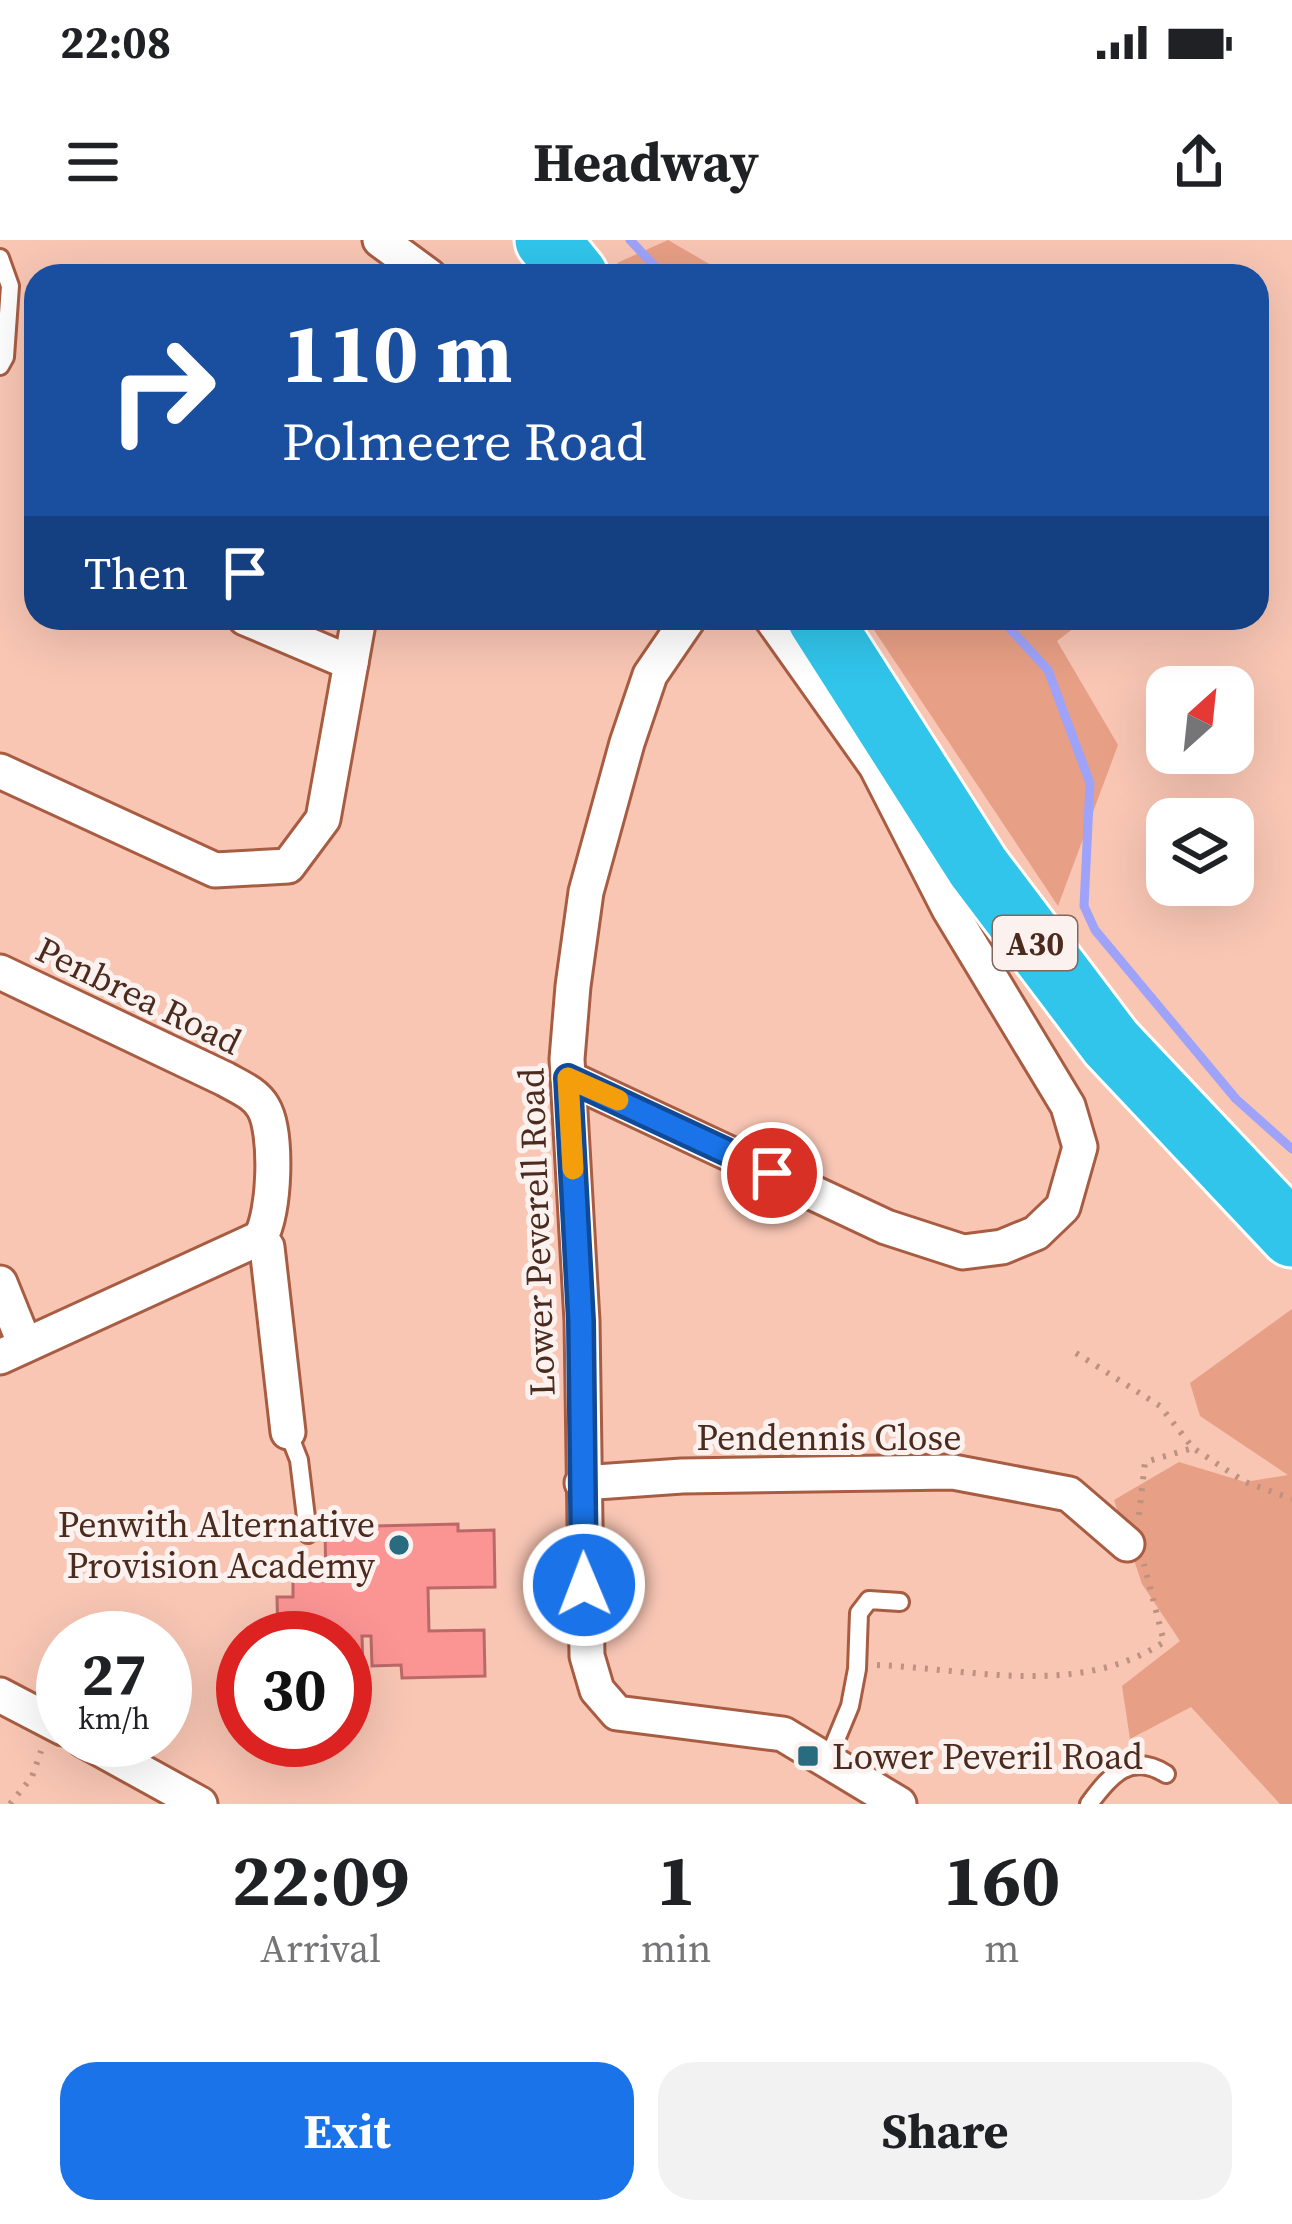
<!DOCTYPE html>
<style>
body{margin:0;font-family:"Source Serif 4",serif;background:#f2f2f2;color:#202124;height:100vh;display:flex;flex-direction:column;font-size:45px;white-space:nowrap}
*{box-sizing:border-box;margin:0}
p{font-size:39px;color:#757577}
.icon{flex:none;width:66px;height:66px;fill:none;stroke:currentColor;stroke-width:2;stroke-linecap:round;stroke-linejoin:round}
.map{position:relative;height:1564px;overflow:hidden}
.drawer{display:flex;flex-direction:column;background:#fff;flex:1}
.drawer>*{flex:none}
.top-card{position:absolute;left:24px;top:24px;width:1245px;height:366px;border-radius:36px;box-shadow:0 12px 48px #0002;background:#1a4fa0;color:#fff;overflow:hidden}
.needle{width:78px;rotate:27deg}
.controls{position:absolute;left:1146px;top:426px;display:grid;gap:24px}
.controls a{display:grid;place-items:center;width:108px;height:108px;border-radius:24px;background:#fff;box-shadow:0 12px 48px #0002;font-size:60px}
.speed{position:absolute;left:36px;top:1371px;display:flex;gap:24px;font-size:60px;font-weight:700;text-align:center}
.speed>*{display:grid;place-content:center;width:156px;height:156px;border-radius:50%;background:#fff;box-shadow:0 12px 48px #0002;line-height:1}
.speed small{font-size:30px;font-weight:400}
.speed .limit{border:18px solid #d22;background:#fff;color:#111}
.pin{position:absolute;display:grid;place-items:center;width:102px;height:102px;color:#fff;margin:-51px;border:6px solid #fff;border-radius:50%;box-shadow:0 3px 12px #0007}
.me{position:absolute;width:132px;margin:-66px;rotate:359deg;stroke-linejoin:round;filter:drop-shadow(0 0 9px #0008)}
.turn{display:flex;align-items:center;gap:42px;height:252px;padding:0 60px;font-size:54px}
.turn .icon{width:156px;height:156px;stroke-width:2.5}
.turn b{display:block;font-size:84px;line-height:102px}
.then{display:flex;align-items:center;height:114px;padding:0 60px;background:#0003;gap:24px;font-size:45px}
.eta{display:flex;justify-content:space-evenly;align-items:center;height:204px;text-align:center}
.eta b{font-size:72px;font-weight:700;line-height:84px}
.cta{display:flex;gap:24px;margin-top:auto;padding:24px 60px}
.cta a{flex:1;height:138px;border-radius:36px;background:#1a73e8;color:#fff;font-size:48px;font-weight:700;line-height:138px;text-align:center}
.cta a+a{background:#f2f2f2;color:#202124}
.status{display:flex;justify-content:space-between;align-items:center;height:84px;padding:0 60px;background:#fff;direction:ltr}
.status svg{height:33px;fill:currentColor}
header{display:flex;justify-content:space-between;align-items:center;height:156px;padding:0 60px;background:#fff;font-size:54px;font-weight:700}
.map>svg:first-child{display:block}
</style>
<div class="status"><b>22:08</b><svg viewBox="0 0 49 12"><path d="M0 12V9h3v3zM5 12V6h3v6zM10 12V3h3v9zM15 12V0h3v12zM26 1h20v11H26zM47 4h2v5h-2z"/></svg></div>
<header><svg class="icon" aria-label="menu" viewBox="0 0 24 24"><path d="M4 6h16M4 12h16M4 18h16"/></svg>Headway<svg class="icon" aria-label="share" viewBox="0 0 24 24"><path d="M12 15V3M7 8l5-5 5 5M5 13v7h14v-7"/></svg></header>
<div class="map">
<svg width="1292" height="1564" viewBox="0 0 1292 1564">
<rect width="100%" height="100%" fill="#f9c6b4"/>
<g fill="#e79f85">
<path d="M 668,0 L 730,36 L 629,36 L 617,23 Z"/>
<path d="M 866,378 L 1087,378 L 1057,401 L 1118,505 L 1058,666 Z"/>
<path d="M 1292,1069 L 1292,1564 L 1280,1564 L 1191,1467 L 1130,1499 L 1122,1446 L 1180,1401 L 1142,1344 L 1114,1260 L 1179,1222 L 1245,1242 L 1288,1235 L 1200,1176 L 1190,1143 Z"/>
</g>
<g fill="none" stroke-linecap="round" stroke-linejoin="round">
<g stroke="#9ea3f9" stroke-width="9">
<path d="M 630,0 L 664,36"/>
<path d="M 1000,378 L 1048,430 L 1090,543 L 1084,666 L 1095,690 L 1236,859 L 1292,909"/>
</g>
</g>
<path fill="#fb9594" stroke="#bb6868" stroke-width="3" d="M 458,1284 L 458,1291 L 494,1290 L 495,1347 L 428,1348 L 429,1391 L 484,1390 L 485,1436 L 402,1438 L 401,1425 L 372,1426 L 371,1396 L 362,1396 L 363,1427 L 345,1428 L 345,1398 L 278,1398 L 277,1357 L 293,1357 L 293,1339 L 326,1339 L 325,1293 L 332,1293 L 332,1287 Z"/>
<g fill="none" stroke-linecap="round" stroke-linejoin="round">
<g stroke="#a85d42" stroke-width="22">
<g id="lane">
<path d="M 0,18 L 10,46 L 5,117 L 0,126"/>
<path d="M 288,1192 L 299,1220 L 308,1294"/>
<path d="M 828,1519 L 850,1466 L 857,1429 L 859,1373 L 869,1360 L 900,1362"/>
<path d="M 1089,1564 C 1111,1534 1131,1512 1166,1534"/>
</g>
</g>
<g stroke="#a85d42" stroke-width="39">
<g id="street">
<path d="M 380,0 L 429,36"/>
<path d="M 245,378 L 351,423"/>
<path d="M 689,378 L 650,435 L 627,503 L 586,652 L 573,746 L 567,819 L 582,1081 L 587,1416 L 597,1450 L 617,1473 L 783,1494 L 899,1564"/>
<path d="M 0,531 L 215,630 L 288,626 L 323,579 L 359,378"/>
<path d="M 0,732 L 225,839 C 239,847 255,853 263,867 C 278,891 275,975 260,998 L 267,1007 L 288,1192"/>
<path d="M 568,838 L 886,987 L 963,1012 L 1002,1007 L 1036,993 L 1063,967 L 1080,907 L 1068,866 L 949,669 L 876,526 L 771,378"/>
<path d="M 0,1043 L 25,1105"/>
<path d="M 0,1117 L 260,998"/>
<path d="M 582,1243 L 682,1236 L 953,1232 L 1069,1254 L 1127,1304"/>
<path d="M 0,1455 L 63,1488"/>
<path d="M 84,1500 L 200,1564"/>
</g>
</g>
<g stroke="#fff" stroke-width="69">
<g id="highway">
<path d="M 547,0 L 576,36"/>
<path d="M 819,378 L 978,627 L 1111,803 L 1292,995"/>
</g>
</g>
<g stroke="#be9181" stroke-width="6" stroke-dasharray="3 9" stroke-linecap="butt">
<path d="M 1076,1113 L 1160,1166 L 1193,1208 L 1245,1242 L 1292,1259"/>
<path d="M 1139,1275 L 1145,1222 L 1193,1208"/>
<path d="M 877,1425 C 973,1429 1078,1458 1164,1402 L 1144,1324"/>
<path d="M 10,1564 L 32,1537 L 41,1511"/>
</g>
<use href="#lane" stroke="#fff" stroke-width="16"/>
<use href="#street" stroke="#fff" stroke-width="33"/>
<use href="#highway" stroke="#31c5eb" stroke-width="63"/>
</g>
<g fill="none" stroke-linecap="round" stroke-linejoin="round">
<g stroke="#114b97" stroke-width="30">
<path id="route" d="M 584,1345 L 581,1081 L 568,838 L 772,933"/>
</g>
<use href="#route" stroke="#1a73e8" stroke-width="21"/>
<path stroke="#f59e0b" stroke-width="21" d="M 573,929 L 568,838 L 618,860"/>
</g>
<g fill="#2a6c7f" stroke="#fbf2ef" stroke-width="4.5">
<circle cx="399" cy="1305" r="12"/>
<rect x="796" y="1504" width="24" height="24" rx="6"/>
</g>
<g text-anchor="middle" stroke-width="10" stroke-linejoin="round" paint-order="stroke">
<rect fill="#fbf2ef" stroke="#80675d" stroke-width="3" x="993" y="676" width="84" height="54" rx="9"/>
<g font-size="33" font-weight="bold" fill="#4c2b1f">
<text x="1035" y="715">A30</text>
</g>
<g font-size="36" fill="#4c2b1f" stroke="#fbf2ef">
<text transform="translate(139 755) rotate(26)" y="13">Penbrea Road</text>
<text transform="translate(536 992) rotate(-92)" y="13">Lower Peverell Road</text>
<text x="829" y="1210">Pendennis Close</text>
</g>
<g font-size="36" fill="#4c2b1f" stroke="#fbf2ef" text-anchor="end">
<text x="375" y="1297">Penwith Alternative<tspan x="375" dy="41">Provision Academy</tspan></text>
<text x="832" y="1529" text-anchor="start">Lower Peveril Road</text>
</g>
</g>
</svg>
<div class="controls">
<a><svg class="needle" viewBox="-14 -14 28 28"><path d="M0-13l5 13h-10z" fill="#e53935"/><path d="M0 13l5-13h-10z" fill="#757577"/></svg></a>
<a><svg class="icon" aria-label="layers" viewBox="0 0 24 24"><path d="M12 4l9 5-9 5-9-5zM3 14l9 5 9-5"/></svg></a>
</div>
<div class="speed"><div>27<small>km/h</small></div><div class="limit">30</div></div>
<div class="pin" style="left:772px;top:933px;background:#d93025"><svg class="icon" aria-label="arrive" viewBox="0 0 24 24"><path d="M6 21V4h12l-3 4 3 4H6"/></svg></div>
<svg class="me" style="left:584px;top:1345px" viewBox="-20 -20 40 40"><circle r="17" fill="#1a73e8" stroke="#fff" stroke-width="3"/><path d="M0-11L8 9 0 5-8 9z" fill="#fff"/></svg>
<div class="top-card">
<div class="turn"><svg class="icon" aria-label="right" viewBox="0 0 24 24"><path d="M7 20v-9h11M14 6l5 5-5 5"/></svg><div><b>110 m</b>Polmeere Road</div></div>
<div class="then">Then<svg class="icon" aria-label="arrive" viewBox="0 0 24 24"><path d="M6 21V4h12l-3 4 3 4H6"/></svg></div>
</div>
</div>
<section class="drawer">
<div class="eta">
<div><b>22:09</b><p>Arrival</p></div>
<div><b>1</b><p>min</p></div>
<div><b>160</b><p>m</p></div>
</div>
<div class="cta"><a>Exit</a><a>Share</a></div>
</section>
